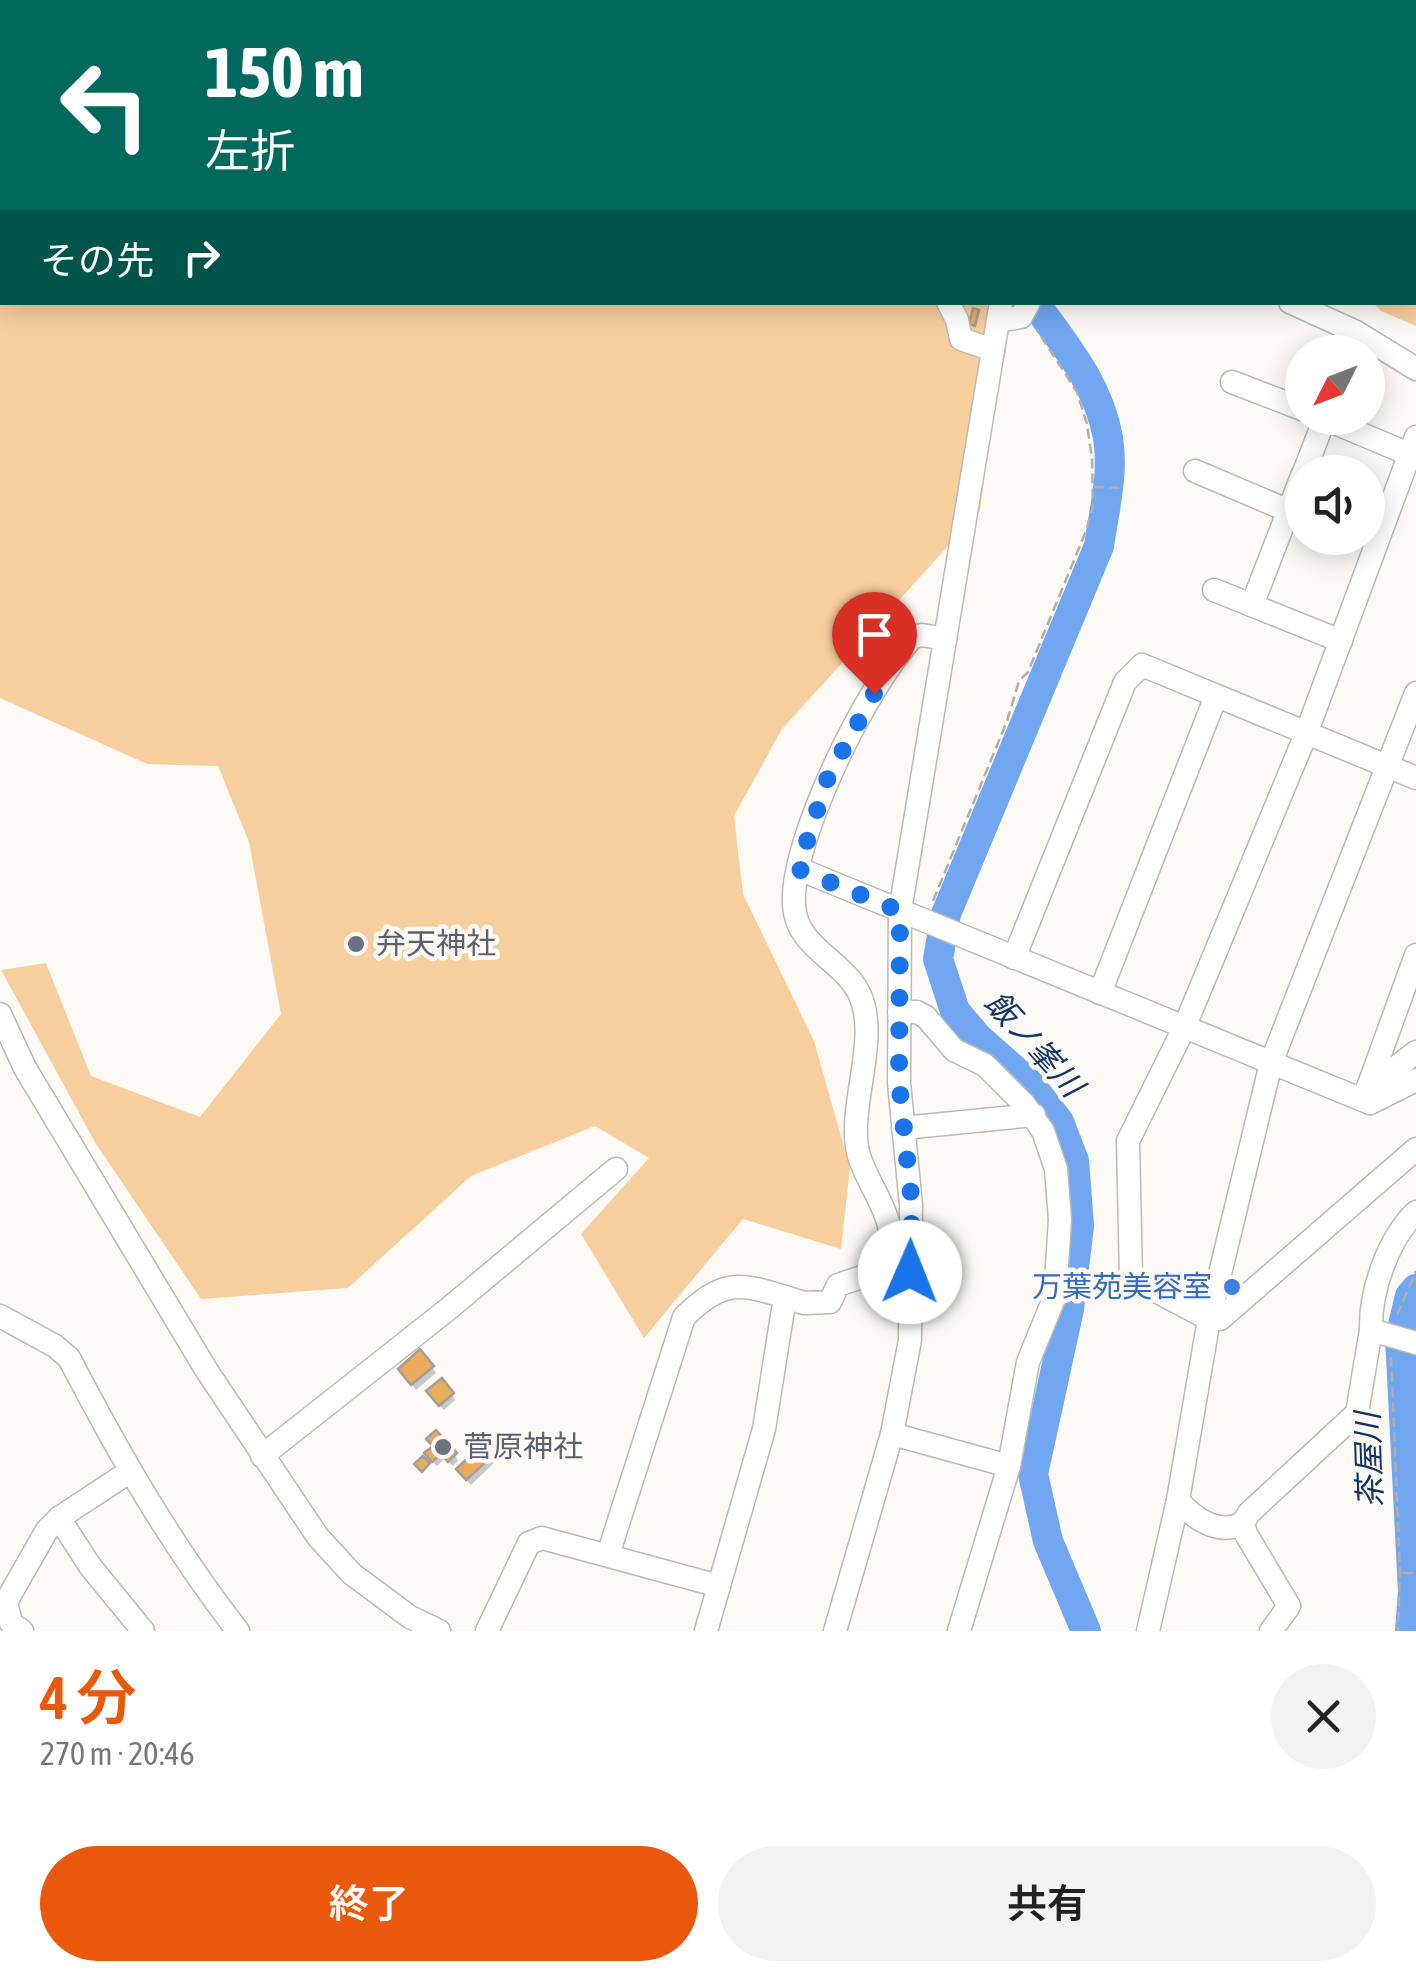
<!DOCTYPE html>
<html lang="ja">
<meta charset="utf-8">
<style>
body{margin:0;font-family:"Asap Condensed","Noto Sans JP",sans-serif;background:#f2f2f2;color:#222;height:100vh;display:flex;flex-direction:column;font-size:38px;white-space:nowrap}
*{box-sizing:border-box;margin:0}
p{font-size:32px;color:#767676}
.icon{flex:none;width:55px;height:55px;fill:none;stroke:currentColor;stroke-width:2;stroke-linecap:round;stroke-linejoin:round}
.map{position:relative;height:1631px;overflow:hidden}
.sheet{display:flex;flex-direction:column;background:#fff;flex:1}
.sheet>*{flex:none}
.hud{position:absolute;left:0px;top:0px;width:1418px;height:305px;box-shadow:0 5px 25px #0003;background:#00695c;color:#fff;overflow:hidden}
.needle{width:65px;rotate:228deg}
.buttons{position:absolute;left:1285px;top:335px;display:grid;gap:20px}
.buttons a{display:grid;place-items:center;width:100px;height:100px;border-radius:50%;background:#fff;box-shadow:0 5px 25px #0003;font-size:50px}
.pin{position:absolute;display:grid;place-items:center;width:85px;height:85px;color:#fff;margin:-102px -42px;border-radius:50% 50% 50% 0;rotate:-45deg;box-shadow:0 0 10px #0007}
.pin .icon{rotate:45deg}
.me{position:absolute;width:110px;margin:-55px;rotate:1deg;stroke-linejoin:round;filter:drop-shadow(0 0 8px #0008)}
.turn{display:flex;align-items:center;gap:35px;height:210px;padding:0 40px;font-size:45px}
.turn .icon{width:130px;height:130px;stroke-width:2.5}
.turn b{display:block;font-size:70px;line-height:85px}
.then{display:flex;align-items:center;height:95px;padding:0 40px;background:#0003;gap:20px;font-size:38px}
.round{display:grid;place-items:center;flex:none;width:105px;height:105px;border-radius:52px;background:#f2f2f2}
.summary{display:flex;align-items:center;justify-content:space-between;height:170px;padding:0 40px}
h1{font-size:60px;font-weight:600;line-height:75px;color:#ea580c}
.primary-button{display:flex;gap:20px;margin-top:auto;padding:20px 40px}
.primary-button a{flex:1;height:115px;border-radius:60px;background:#ea580c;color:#fff;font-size:40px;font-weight:600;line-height:115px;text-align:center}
.primary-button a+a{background:#f2f2f2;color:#222}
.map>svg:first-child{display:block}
</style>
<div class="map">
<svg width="1416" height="1631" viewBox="0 0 1416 1631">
<rect width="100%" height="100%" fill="#fdfaf6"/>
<g fill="#f7ce9d">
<path d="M 0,0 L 948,0 L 950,2 L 2,2 L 2,302 L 987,303 L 992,411 L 980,511 L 782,729 L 734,816 L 743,894 L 814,1041 L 850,1168 L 841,1249 L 743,1219 L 644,1338 L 581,1234 L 649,1158 L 595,1126 L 471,1176 L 348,1288 L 201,1299 L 96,1144 L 1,970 L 46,963 L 91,1076 L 200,1117 L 281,1014 L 249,842 L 218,766 L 147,764 L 0,698 Z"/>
<path d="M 1093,0 L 1416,0 L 1416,326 L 1381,311 L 1373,303 L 1415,302 L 1415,2 L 1092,2 Z"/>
</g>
<g fill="#0003">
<path d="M 951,0 L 1065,0 L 1064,2 Z"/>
<path d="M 432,1367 L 436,1373 L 416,1390 L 404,1376 Z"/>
<path d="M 452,1394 L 455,1400 L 444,1410 L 433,1398 Z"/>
<path d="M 435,1447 L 455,1455 L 458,1461 L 453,1466 L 445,1458 L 437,1466 L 431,1460 Z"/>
<path d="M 495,1453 L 498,1459 L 471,1485 L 462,1476 Z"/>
</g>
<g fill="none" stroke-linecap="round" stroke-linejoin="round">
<g stroke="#71a7f0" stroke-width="30">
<path d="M 887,0 L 888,2"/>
<path d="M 1034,302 C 1065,345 1099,385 1108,438 C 1114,473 1104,511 1099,546 L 946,914 L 938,959 L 955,1011 L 978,1038 L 1029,1083 L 1059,1122 L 1074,1161 L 1079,1226 L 1069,1309 L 1033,1474 L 1048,1541 L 1086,1631"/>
<path d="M 1410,1631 L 1413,1592 L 1400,1337 L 1410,1296 L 1416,1289"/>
</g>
</g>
<g fill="#eaac5b" stroke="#a19e9b" stroke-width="2.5">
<path d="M 948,0 L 1053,0 L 1052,2 Z"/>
<path d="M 973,308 L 979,310 L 975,326 L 969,324 Z"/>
<path d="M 420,1349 L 434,1366 L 411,1385 L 398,1369 Z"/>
<path d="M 442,1378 L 454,1393 L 439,1406 L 426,1391 Z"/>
<path d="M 436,1430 L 457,1453 L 448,1462 L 441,1454 L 432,1462 L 424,1453 L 433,1446 L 426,1439 Z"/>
<path d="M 487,1440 L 497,1452 L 466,1480 L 456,1469 Z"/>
<path d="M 423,1456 L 430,1463 L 422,1472 L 414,1464 Z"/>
</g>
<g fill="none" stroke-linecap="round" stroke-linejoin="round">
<g stroke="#bcb9b5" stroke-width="25">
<g id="minor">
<path d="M 810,0 L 811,2"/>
<path d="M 1073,2 L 1074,0"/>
<path d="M 948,302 L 957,320 L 961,339 L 993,350"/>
<path d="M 1290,302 L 1356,332 L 1416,369"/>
<path d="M 998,321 L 1021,317 L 1029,302"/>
<path d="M 1232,382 L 1302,409"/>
<path d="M 1323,418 L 1409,454"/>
<path d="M 1416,437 L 1306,734 L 1184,1028 L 1128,1141 L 1131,1278 L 1209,1319 L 1220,1319 L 1416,1149"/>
<path d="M 1195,471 L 1289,511"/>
<path d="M 1304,472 L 1325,418"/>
<path d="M 1214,590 L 1341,641"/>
<path d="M 1252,605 L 1302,476"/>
<path d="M 799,869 L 1370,1103 L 1416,1080"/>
<path d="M 1014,958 L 1125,682 L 1142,665 L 1416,778"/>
<path d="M 1100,993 L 1216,696"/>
<path d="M 899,1012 L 917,1012 L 926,1017 L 954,1050 L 985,1065 L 1024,1104 L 1043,1131 L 1056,1169 L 1060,1220 L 1055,1296 L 1028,1362 L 1009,1466"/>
<path d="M 0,1014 L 25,1068 L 207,1371 L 318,1537 L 352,1574 L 410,1617 L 439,1631"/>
<path d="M 1367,1090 L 1416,1052"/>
<path d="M 1370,1103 L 1367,1090 L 1416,955"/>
<path d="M 903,1128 L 1034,1115"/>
<path d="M 1416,1212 C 1388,1239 1370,1291 1371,1330 L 1416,1343"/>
<path d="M 785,1297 L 804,1303 L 830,1302 L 838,1285 L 874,1273 C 917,1234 863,1187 857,1147 C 850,1101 879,1038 860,995 C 844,960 796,948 794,905 C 790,840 868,684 913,637 L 922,635 L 945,639"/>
<path d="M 0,1316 L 55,1346 L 69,1358 C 119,1454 171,1545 238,1631"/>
<path d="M 892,1434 L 1009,1466 L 959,1631"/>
<path d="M 262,1456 L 447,1310 L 616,1169"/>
<path d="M 1178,1500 C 1194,1519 1219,1536 1243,1523"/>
<path d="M 59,1518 L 90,1566 L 143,1631"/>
<path d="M 608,1555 L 684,1317 C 721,1282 736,1281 785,1297 L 764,1429 L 706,1631"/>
<path d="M 22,1631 L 11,1623 L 6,1602 L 47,1530 L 59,1518 L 129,1472"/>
<path d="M 487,1631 L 529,1543 L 542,1538 L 719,1586"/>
<path d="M 835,1631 L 892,1434 L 910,1340 L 911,1205 L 899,1083 L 900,911 L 1001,302"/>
<path d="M 1148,1631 L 1178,1500 L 1209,1319 L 1271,1063 L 1416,693"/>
<path d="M 1271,1631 L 1289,1606 L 1246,1534 L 1243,1523 L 1249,1513 L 1357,1413 L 1371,1330"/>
</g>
</g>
<g stroke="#b1aeab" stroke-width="2.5" stroke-dasharray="10 5" stroke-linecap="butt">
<path d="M 850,0 L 851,2"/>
<path d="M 853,0 L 855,2"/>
<path d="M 914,0 L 915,2"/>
<path d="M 942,0 L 943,2"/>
<path d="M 877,2 L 882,0"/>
<path d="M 1181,2 L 1182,0"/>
<path d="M 1094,487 L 1122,488"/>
<path d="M 933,901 L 1007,721 L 1019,681 L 1028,672 L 1086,531 L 1093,506 L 1092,459 L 1087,424 L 1077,392 L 1037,330"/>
<path d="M 1397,1315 L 1416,1271"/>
<path d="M 1391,1357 L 1400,1573 L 1398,1631"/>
<path d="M 1403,1573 L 1416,1573"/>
</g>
<use href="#minor" stroke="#fff" stroke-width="22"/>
</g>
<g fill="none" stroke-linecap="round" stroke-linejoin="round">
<path stroke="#1a73e8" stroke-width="18" stroke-dasharray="0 32.4" d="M 874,694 L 828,777 L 798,869 L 900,911 L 899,1082 L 912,1205 L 910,1272"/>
</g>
<g fill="#6b7280" stroke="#fdfaf6" stroke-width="4">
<circle cx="356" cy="944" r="10"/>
<circle cx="443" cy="1447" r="10"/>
</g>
<circle fill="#3f7fe0" stroke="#fdfaf6" stroke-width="4" cx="1232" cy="1287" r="10"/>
<g text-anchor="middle" stroke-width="9" stroke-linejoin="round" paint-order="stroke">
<g font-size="30" fill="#5b616d" stroke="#fdfaf6" text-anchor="start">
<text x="376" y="954">弁天神社</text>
<text x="463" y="1457">菅原神社</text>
</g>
<g font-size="30" fill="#366cbe" stroke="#fdfaf6" text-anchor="end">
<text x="1212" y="1297">万葉苑美容室</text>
</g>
<g font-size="32" font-style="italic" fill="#123664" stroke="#fdfaf6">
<text transform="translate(1034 1044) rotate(48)" y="11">飯ノ峯川</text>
<text transform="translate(1369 1460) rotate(-92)" y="11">茶屋川</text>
</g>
</g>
</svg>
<div class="buttons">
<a><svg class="needle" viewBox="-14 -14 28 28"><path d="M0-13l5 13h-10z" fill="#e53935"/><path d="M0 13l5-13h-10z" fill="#767676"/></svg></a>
<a><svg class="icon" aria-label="sound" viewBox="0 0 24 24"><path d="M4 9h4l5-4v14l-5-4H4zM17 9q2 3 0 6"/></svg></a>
</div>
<div class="pin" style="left:874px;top:694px;background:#d93025"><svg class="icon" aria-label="arrive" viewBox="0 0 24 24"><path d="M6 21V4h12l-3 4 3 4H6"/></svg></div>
<svg class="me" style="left:910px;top:1272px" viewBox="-20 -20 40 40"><circle r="19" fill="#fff"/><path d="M0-13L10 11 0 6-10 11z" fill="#1a73e8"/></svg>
<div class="hud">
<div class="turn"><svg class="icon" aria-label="left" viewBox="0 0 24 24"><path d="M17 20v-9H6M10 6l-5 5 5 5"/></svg><div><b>150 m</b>左折</div></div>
<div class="then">その先<svg class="icon" aria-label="right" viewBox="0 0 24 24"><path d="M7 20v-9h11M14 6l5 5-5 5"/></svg></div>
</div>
</div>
<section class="sheet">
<div class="summary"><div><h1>4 分</h1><p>270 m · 20:46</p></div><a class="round"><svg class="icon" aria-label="close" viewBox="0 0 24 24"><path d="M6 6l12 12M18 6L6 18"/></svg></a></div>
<div class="primary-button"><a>終了</a><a>共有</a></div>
</section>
